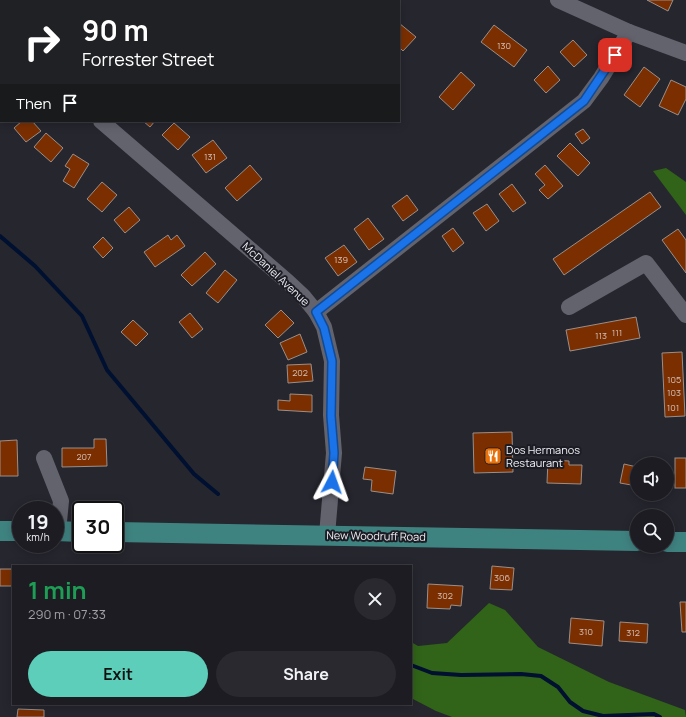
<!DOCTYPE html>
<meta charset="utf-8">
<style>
body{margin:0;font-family:Manrope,sans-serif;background:#29292f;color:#f1f3f6;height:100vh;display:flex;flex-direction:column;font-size:15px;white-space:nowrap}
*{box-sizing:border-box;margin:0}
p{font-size:13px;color:#a0a1a5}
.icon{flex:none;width:22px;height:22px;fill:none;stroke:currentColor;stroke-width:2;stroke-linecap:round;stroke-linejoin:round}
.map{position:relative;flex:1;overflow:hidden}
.panel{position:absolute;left:12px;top:565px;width:400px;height:140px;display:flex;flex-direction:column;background:#1c1c22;border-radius:0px;box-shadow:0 2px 10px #0003,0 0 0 1px #3a3a40}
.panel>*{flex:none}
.guide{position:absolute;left:0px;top:0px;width:400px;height:122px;box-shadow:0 2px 10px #0003,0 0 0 1px #3a3a40;background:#202124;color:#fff;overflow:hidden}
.fabs{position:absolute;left:630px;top:457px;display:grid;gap:8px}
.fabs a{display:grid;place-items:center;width:44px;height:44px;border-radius:50%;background:#1c1c22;box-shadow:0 2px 10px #0003,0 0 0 1px #3a3a40;font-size:20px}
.speed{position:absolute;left:12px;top:501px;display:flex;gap:8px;font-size:20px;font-weight:700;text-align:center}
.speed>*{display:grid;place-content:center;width:52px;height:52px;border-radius:50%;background:#1c1c22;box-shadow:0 2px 10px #0003,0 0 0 1px #3a3a40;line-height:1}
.speed small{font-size:10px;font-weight:400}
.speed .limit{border:2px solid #111;border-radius:6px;background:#fff;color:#111}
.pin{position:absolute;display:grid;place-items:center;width:34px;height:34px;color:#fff;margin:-17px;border-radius:8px;box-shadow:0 2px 6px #0006}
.me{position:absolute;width:44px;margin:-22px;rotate:4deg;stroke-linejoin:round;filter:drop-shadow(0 0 3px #0008)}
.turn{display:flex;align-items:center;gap:14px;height:84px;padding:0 16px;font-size:18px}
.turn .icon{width:52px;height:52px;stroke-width:2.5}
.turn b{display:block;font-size:28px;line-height:34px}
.then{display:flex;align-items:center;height:38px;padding:0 16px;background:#0003;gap:8px;font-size:15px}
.round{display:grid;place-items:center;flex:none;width:42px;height:42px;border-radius:21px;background:#29292f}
.summary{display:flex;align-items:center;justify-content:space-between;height:68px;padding:0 16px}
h1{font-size:24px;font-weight:700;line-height:30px;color:#1e9e55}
.cta{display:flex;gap:8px;margin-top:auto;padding:8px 16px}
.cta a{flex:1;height:46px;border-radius:24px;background:#5dceb9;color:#111;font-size:16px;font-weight:700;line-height:46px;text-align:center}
.cta a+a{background:#29292f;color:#f1f3f6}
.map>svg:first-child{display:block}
</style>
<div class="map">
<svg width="686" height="717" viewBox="0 0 686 717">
<rect width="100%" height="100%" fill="#25262e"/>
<g fill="#316319">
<path d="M 666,168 L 686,182 L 686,215 L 653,171 Z"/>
<path d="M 489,603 L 505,610 L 538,647 L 609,682 L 685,710 L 686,717 L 452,717 L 436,711 L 411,698 L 411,642 L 418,646 L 447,643 Z"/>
</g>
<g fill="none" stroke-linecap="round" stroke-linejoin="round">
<g stroke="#001030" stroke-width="4">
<path d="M 0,236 L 35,266 L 82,316 L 107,370 L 194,474 L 218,494"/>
<path d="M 411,665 L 432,673 L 461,675 L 521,674 L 541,676 L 558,687 L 570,702 L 583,711 L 603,716 L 654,714 L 660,717"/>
</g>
</g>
<g fill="#7b2f00" stroke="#9a8f8a">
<path d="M 647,0 L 673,0 L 668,11 Z"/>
<path d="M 399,23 L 416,37 L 403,51 L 399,47 Z"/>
<path d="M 494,25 L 527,50 L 514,67 L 481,42 Z"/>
<path d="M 573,40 L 587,55 L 574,67 L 560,52 Z"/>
<path d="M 548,66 L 560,80 L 546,93 L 534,80 Z"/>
<path d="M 644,67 L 660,79 L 640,107 L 624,95 Z"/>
<path d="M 461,72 L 475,85 L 453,110 L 439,97 Z"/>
<path d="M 671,80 L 686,87 L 686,99 L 678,115 L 659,106 Z"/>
<path d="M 1,96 L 2,121 L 1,122 L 0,120 Z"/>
<path d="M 22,121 L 32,121 L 41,131 L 26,142 L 14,128 Z"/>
<path d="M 143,121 L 155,121 L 150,127 Z"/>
<path d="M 174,123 L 190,137 L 178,150 L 162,135 Z"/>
<path d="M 583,129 L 590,138 L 582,144 L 575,134 Z"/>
<path d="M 46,133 L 63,148 L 51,162 L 34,147 Z"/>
<path d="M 213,140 L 227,158 L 206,173 L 192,155 Z"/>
<path d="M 570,143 L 590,163 L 578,176 L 557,156 Z"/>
<path d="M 73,154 L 89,164 L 74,188 L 63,181 L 70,169 L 65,166 Z"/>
<path d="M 250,165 L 262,179 L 237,201 L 225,188 Z"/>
<path d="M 545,165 L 563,186 L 548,199 L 539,190 L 545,185 L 535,174 Z"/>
<path d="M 102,182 L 117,195 L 102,212 L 87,199 Z"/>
<path d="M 512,184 L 526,203 L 513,212 L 499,194 Z"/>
<path d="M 650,192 L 661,207 L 564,275 L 553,259 Z"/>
<path d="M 407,195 L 418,210 L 403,221 L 392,206 Z"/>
<path d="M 487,204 L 499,221 L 486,231 L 473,213 Z"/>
<path d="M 129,207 L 140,220 L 125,233 L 114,220 Z"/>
<path d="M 368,218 L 384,239 L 369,250 L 354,229 Z"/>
<path d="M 453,228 L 464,243 L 453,252 L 442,236 Z"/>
<path d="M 678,229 L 686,240 L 686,273 L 662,240 Z"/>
<path d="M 168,235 L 171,240 L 177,235 L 185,246 L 155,267 L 144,252 Z"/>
<path d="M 103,237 L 113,248 L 103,258 L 93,247 Z"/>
<path d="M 344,245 L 357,262 L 338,276 L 325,258 Z"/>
<path d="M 205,252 L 216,264 L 192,286 L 181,275 Z"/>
<path d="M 225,270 L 237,280 L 218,303 L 206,293 Z"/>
<path d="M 281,310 L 294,323 L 278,338 L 265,325 Z"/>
<path d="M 190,313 L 203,329 L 192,338 L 179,322 Z"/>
<path d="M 636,317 L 640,338 L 570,351 L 566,330 Z"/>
<path d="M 133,320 L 148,334 L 136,346 L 121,332 Z"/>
<path d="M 300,334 L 307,352 L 288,360 L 280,343 Z"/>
<path d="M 682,352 L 685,416 L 665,417 L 662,353 Z"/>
<path d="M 311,364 L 313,381 L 288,383 L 287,365 Z"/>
<path d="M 290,394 L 312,395 L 312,412 L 278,410 L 278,400 L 290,401 Z"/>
<path d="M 512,432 L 513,472 L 474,473 L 473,433 Z"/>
<path d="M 94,439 L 106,439 L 107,466 L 62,467 L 62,448 L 94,448 Z"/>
<path d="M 17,440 L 18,476 L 0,476 L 0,441 Z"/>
<rect x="675" y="458" width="11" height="30"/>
<path d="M 548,460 L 569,461 L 569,465 L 582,465 L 581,484 L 547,483 Z"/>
<path d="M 624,464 L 637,467 L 637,486 L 620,483 Z"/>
<path d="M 365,467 L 396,471 L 393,494 L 371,491 L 372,480 L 363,479 Z"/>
<path d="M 492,566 L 514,568 L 512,590 L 490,589 Z"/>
<rect x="0" y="569" width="13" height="17"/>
<path d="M 428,584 L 463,586 L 461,606 L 451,605 L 450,609 L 427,608 Z"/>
<path d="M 680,602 L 686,602 L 686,632 L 682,632 Z"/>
<path d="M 571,618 L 604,621 L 602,646 L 569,643 Z"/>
<path d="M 620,622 L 648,624 L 647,643 L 619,641 Z"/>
<path d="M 18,709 L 44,710 L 44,717 L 17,717 Z"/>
</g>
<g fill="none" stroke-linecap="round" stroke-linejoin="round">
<g stroke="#62636d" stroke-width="16">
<path d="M 558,0 L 629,32 L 686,53"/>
<path d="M 0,41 L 1,42"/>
<path d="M 101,121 L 288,282 L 303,296 L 316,312 L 324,327 L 332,361 L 331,415 L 334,453 L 327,535"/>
<path d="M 569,307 L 646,263 L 686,315"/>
<path d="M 316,312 L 584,101 L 601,78 L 629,32"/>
<path d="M 44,458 L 61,501 L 58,532"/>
</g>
<g stroke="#3f8381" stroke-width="20">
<path d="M 0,531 L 21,531"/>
<path d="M 55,531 L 81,532"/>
<path d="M 115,532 L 637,541"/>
<path d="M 667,542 L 686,542"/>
</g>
</g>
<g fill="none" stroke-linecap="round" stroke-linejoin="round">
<g stroke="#114b97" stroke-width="10">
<path id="route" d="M 332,482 L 334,453 L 331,416 L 332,361 L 324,328 L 316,312 L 584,101 L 615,55"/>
</g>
<use href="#route" stroke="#1a73e8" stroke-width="7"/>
</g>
<defs>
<g id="restaurant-square" transform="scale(0.9)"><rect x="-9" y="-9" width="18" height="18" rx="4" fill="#e8710a" stroke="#1c1c24"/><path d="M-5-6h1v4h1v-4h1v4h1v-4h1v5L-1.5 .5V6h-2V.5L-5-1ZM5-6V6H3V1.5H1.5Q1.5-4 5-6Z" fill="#fff"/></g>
</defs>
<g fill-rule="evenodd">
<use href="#restaurant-square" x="493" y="456"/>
</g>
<g text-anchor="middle" stroke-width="4" stroke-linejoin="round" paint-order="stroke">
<g font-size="9" fill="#d3c0b9">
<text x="504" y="49">130</text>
<text x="210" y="160">131</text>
<text x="341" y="263">139</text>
<text x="617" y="336">111</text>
<text x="601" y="339">113</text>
<text x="300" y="376">202</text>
<text x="674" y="383">105</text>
<text x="674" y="396">103</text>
<text x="673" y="411">101</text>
<text x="84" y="460">207</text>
<text x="502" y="581">306</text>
<text x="445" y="599">302</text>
<text x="586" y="635">310</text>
<text x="633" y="636">312</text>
</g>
<g font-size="11" fill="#f0f1f7" stroke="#1c1c24">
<text transform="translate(276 274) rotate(43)" y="4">McDaniel Avenue</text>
<text transform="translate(376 536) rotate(1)" y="4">New Woodruff Road</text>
</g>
<g font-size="11" fill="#f0f1f7" stroke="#1c1c24" text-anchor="start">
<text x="506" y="454">Dos Hermanos<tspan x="506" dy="13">Restaurant</tspan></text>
</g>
</g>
</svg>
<div class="fabs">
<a><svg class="icon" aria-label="sound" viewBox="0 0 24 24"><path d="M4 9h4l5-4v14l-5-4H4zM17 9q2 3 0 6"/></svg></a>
<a><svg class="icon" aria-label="search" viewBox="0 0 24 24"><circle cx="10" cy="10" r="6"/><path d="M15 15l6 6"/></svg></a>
</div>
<div class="speed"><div>19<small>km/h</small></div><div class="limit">30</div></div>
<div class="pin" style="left:615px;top:55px;background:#d93025"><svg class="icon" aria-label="arrive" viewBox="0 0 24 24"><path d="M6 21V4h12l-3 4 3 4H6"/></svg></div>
<svg class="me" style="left:332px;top:482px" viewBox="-20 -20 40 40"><path d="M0-17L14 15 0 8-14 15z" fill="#1a73e8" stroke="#fff" stroke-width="4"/></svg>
<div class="guide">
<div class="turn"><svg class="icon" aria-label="right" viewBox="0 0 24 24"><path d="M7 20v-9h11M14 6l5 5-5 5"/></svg><div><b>90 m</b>Forrester Street</div></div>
<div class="then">Then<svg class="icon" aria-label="arrive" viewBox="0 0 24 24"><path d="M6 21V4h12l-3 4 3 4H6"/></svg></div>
</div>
<section class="panel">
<div class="summary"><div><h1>1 min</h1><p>290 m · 07:33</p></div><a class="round"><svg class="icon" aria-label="close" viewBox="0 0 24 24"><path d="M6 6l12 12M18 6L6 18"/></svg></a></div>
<div class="cta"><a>Exit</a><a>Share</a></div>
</section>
</div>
